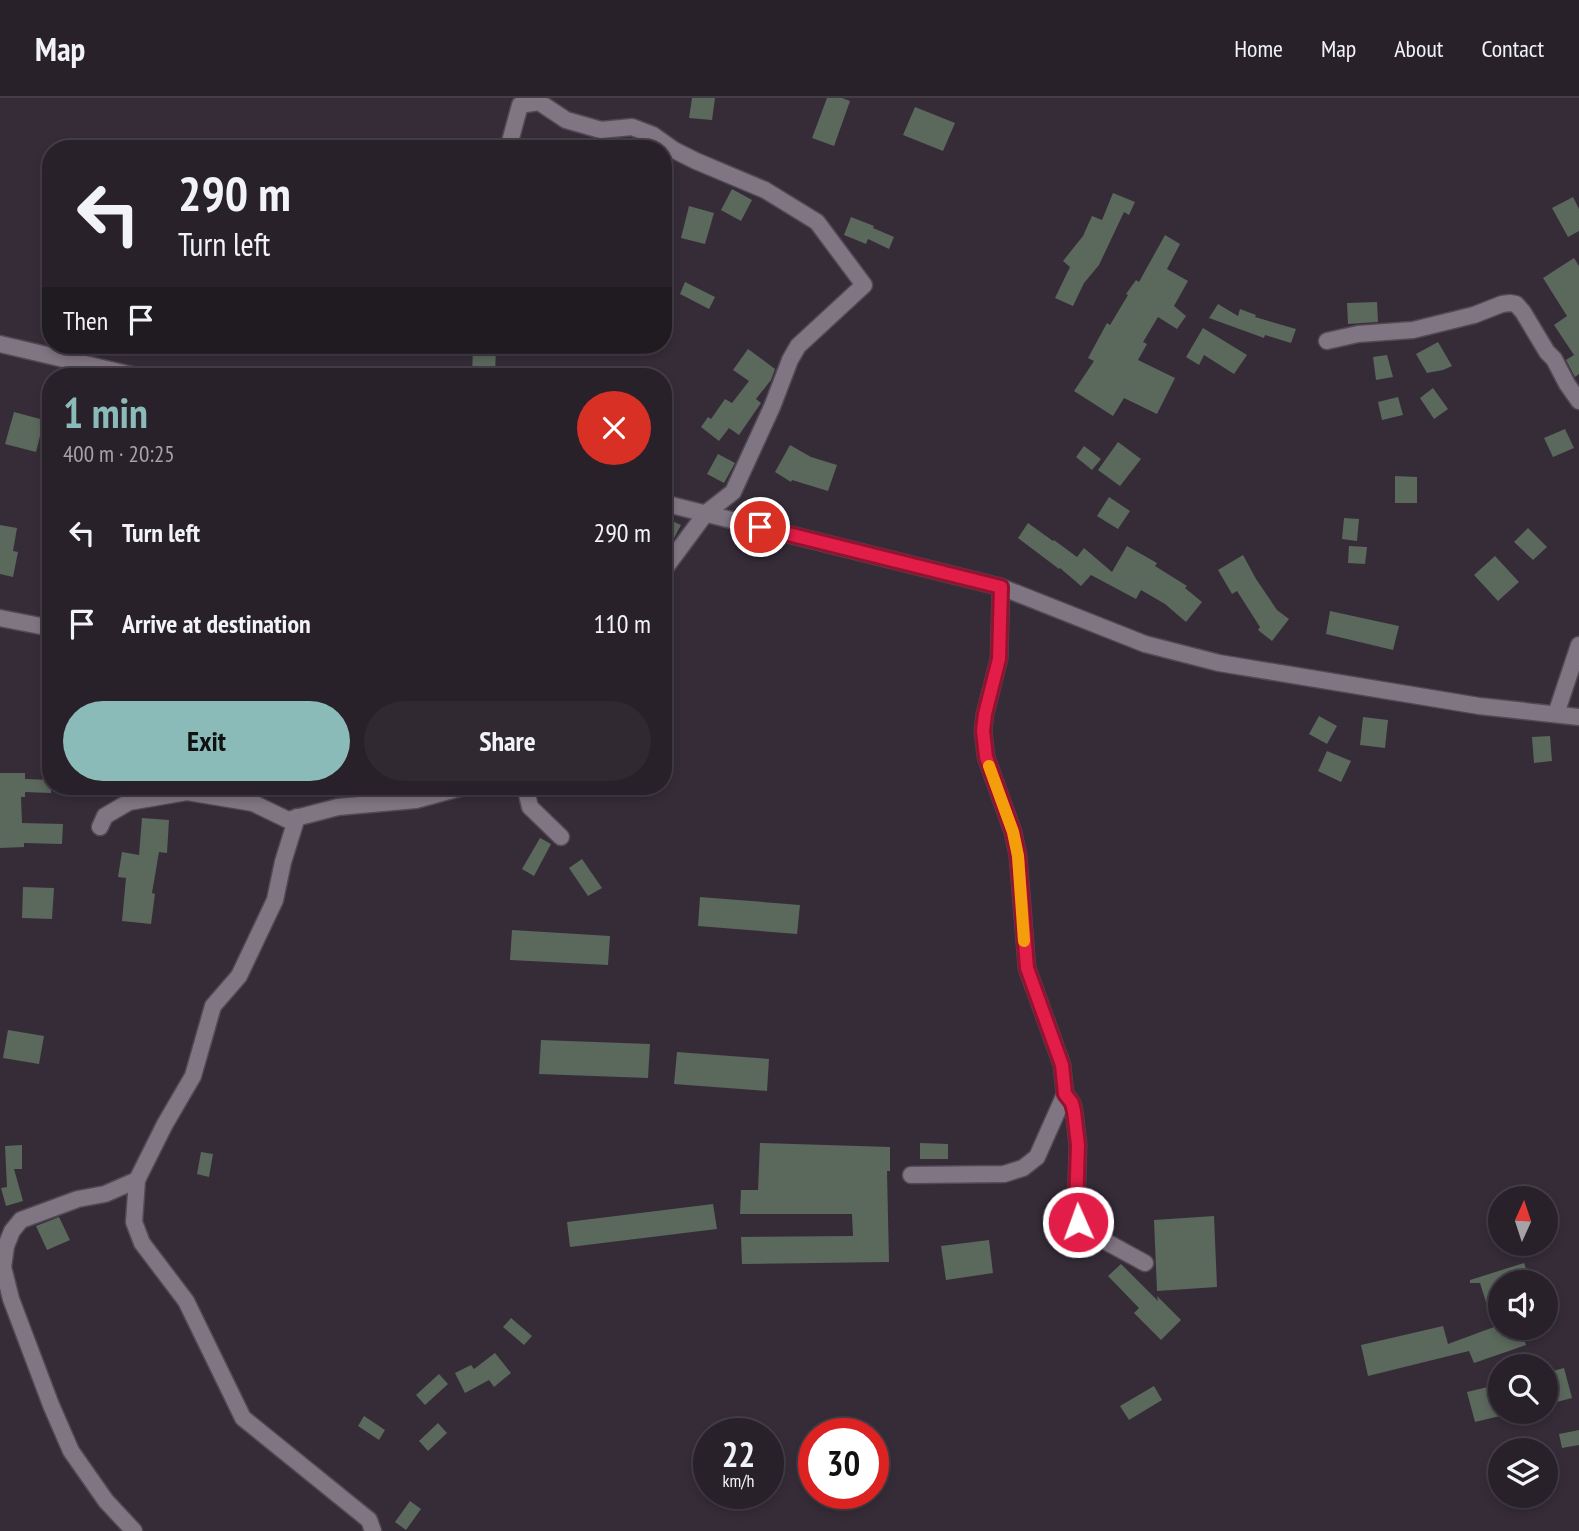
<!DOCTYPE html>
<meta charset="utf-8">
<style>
body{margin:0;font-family:"PT Sans Narrow",sans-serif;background:#302932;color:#f1f3f6;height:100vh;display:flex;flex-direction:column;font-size:26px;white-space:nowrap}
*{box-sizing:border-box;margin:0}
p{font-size:23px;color:#a5a3a8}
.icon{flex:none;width:38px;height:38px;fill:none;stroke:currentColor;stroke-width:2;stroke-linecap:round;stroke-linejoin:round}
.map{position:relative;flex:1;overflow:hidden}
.panel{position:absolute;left:42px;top:270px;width:630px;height:427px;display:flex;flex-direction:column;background:#28212a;border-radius:28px;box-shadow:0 4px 10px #0003,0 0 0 2px #443e47}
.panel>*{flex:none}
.hud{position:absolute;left:42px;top:42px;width:630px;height:214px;border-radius:28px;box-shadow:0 4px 10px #0003,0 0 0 2px #443e47;background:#28212a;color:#f1f3f6;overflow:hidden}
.needle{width:46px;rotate:3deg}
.controls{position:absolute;left:1488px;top:1088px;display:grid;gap:14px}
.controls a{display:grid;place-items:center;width:70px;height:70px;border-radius:50%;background:#28212a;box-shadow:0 4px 10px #0003,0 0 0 2px #443e47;font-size:35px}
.speed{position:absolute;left:693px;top:1320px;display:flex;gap:14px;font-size:35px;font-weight:700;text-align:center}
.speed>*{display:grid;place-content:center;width:91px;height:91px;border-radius:50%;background:#28212a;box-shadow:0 4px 10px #0003,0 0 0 2px #443e47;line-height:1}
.speed small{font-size:18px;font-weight:400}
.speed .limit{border:10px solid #d22;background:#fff;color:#111}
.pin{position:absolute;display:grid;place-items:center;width:60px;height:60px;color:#fff;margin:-30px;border:4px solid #fff;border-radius:50%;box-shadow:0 2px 7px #0007}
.me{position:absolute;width:77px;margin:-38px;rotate:358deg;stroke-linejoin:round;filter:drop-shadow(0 0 5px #0008)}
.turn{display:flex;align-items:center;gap:24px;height:147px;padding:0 21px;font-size:32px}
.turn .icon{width:91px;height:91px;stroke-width:2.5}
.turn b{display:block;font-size:49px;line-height:60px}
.then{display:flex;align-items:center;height:66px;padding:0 21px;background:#0003;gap:14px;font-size:26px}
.round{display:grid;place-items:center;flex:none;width:74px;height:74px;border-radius:37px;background:#302932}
.headline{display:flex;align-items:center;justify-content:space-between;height:119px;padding:0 21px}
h1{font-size:42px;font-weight:700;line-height:52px;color:#8bbbb9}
.button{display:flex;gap:14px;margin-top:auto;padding:14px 21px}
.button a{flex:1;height:80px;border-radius:42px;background:#8bbbb9;color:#111;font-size:28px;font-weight:700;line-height:80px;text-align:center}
.button a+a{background:#302932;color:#f1f3f6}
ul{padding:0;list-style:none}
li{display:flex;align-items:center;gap:21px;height:91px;padding:0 21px}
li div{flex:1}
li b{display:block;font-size:26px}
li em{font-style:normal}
header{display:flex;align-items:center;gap:42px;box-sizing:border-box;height:98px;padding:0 35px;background:#28212a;border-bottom:2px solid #443e47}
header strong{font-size:33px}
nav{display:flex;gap:38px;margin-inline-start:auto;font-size:24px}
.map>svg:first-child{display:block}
</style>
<header>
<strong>Map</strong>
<nav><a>Home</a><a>Map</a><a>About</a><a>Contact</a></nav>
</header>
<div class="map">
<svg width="1579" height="1433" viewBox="0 0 1579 1433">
<rect width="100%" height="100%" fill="#352c38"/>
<g fill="#5b685c">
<path d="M 692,0 L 715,0 L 712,22 L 689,20 Z"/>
<path d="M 827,0 L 842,0 L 850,3 L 834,48 L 812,40 Z"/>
<path d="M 915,9 L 955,25 L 943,53 L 903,37 Z"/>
<path d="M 732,91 L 752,102 L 741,123 L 721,112 Z"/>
<path d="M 1113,95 L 1135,104 L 1129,117 L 1124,114 L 1099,167 L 1084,185 L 1073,208 L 1055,200 L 1070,169 L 1063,163 L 1083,138 L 1092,118 L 1102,122 Z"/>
<path d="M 1573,99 L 1579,111 L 1579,133 L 1568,139 L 1552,110 Z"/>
<path d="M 689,108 L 714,115 L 705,146 L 681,140 Z"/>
<path d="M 851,119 L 874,128 L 873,130 L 894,139 L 889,151 L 868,141 L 866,146 L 844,137 Z"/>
<path d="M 1165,137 L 1180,146 L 1167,171 L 1188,183 L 1174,208 L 1186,218 L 1177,231 L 1158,219 L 1143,244 L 1147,246 L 1138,262 L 1175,280 L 1157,316 L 1124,300 L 1113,318 L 1074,293 L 1094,263 L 1088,260 L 1107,225 L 1110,227 L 1128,197 L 1126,196 L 1136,182 L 1139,184 Z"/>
<path d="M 1574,160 L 1579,168 L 1579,276 L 1575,279 L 1566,262 L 1574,257 L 1554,227 L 1567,218 L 1543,180 Z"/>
<path d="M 685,184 L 715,199 L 709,211 L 680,196 Z"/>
<path d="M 1377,204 L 1378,224 L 1348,226 L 1347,205 Z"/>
<path d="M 1218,206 L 1238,218 L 1240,211 L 1256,217 L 1255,219 L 1296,231 L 1291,245 L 1265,237 L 1264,240 L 1209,220 Z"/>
<path d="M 1203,230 L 1247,257 L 1234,276 L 1204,257 L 1199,267 L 1186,259 Z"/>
<path d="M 1438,244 L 1452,268 L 1443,272 L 1427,275 L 1416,256 Z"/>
<path d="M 473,248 L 496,248 L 495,278 L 472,278 Z"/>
<path d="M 748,251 L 775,271 L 771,282 L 756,301 L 761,305 L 739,337 L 729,330 L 719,343 L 701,329 L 708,319 L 711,321 L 725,301 L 732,305 L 749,283 L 733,272 Z"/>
<path d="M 1387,257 L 1393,279 L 1376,282 L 1373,259 Z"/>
<path d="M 1433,290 L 1448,311 L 1434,321 L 1420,300 Z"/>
<path d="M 1398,299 L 1403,317 L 1382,322 L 1378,304 Z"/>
<path d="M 14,314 L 44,322 L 36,354 L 5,346 Z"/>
<path d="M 1565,331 L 1574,350 L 1553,359 L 1544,340 Z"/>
<path d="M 1118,344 L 1141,361 L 1120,388 L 1098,372 Z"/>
<path d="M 790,347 L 811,359 L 837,367 L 828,393 L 792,382 L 791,384 L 775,374 Z"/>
<path d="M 1084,348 L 1101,361 L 1092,372 L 1076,359 Z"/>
<path d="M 718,356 L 735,365 L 724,385 L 707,376 Z"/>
<path d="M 1395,378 L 1417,379 L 1417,405 L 1395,405 Z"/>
<path d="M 1109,399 L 1130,413 L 1118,431 L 1097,418 Z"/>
<path d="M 663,419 L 681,427 L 673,442 L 663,438 Z"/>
<path d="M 1344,420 L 1359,421 L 1357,443 L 1342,441 Z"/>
<path d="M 1028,425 L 1053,443 L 1054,442 L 1077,459 L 1084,450 L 1112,474 L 1127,448 L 1157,465 L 1155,468 L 1187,488 L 1185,490 L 1202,504 L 1186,524 L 1165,506 L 1141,492 L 1136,501 L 1091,477 L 1081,488 L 1060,470 L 1059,471 L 1018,440 Z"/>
<path d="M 0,427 L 17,430 L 13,453 L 18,454 L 13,479 L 0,476 Z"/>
<path d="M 1528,430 L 1547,449 L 1533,462 L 1514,444 Z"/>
<path d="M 1349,448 L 1367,449 L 1365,466 L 1348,465 Z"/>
<path d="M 1243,457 L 1256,481 L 1277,512 L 1289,521 L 1272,543 L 1258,532 L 1260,529 L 1237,493 L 1232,496 L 1218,472 Z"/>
<path d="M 1495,458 L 1519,484 L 1498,503 L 1474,477 Z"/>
<path d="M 1330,513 L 1399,528 L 1393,552 L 1326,536 Z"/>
<path d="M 1319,618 L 1337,628 L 1327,646 L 1309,636 Z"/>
<path d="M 1363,619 L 1388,622 L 1385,650 L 1360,647 Z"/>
<path d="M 1550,638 L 1552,663 L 1534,665 L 1532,639 Z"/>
<path d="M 1327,653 L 1351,663 L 1341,684 L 1318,673 Z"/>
<path d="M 0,675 L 25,675 L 25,681 L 51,682 L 51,695 L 25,694 L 25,699 L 21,699 L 22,725 L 63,726 L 62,746 L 24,745 L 24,749 L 0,750 Z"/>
<path d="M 142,720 L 169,722 L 167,755 L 159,754 L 152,795 L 155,796 L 151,826 L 122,823 L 126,780 L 118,779 L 122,754 L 139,757 Z"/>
<path d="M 540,740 L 551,746 L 534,778 L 522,771 Z"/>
<path d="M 582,761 L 602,790 L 588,798 L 569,770 Z"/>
<path d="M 23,789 L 54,790 L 52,821 L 22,820 Z"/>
<path d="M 700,799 L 800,807 L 797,836 L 698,828 Z"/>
<path d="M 512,832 L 610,838 L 608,867 L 510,862 Z"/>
<path d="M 8,932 L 44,938 L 39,966 L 3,960 Z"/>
<path d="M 541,942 L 650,946 L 648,980 L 539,976 Z"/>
<path d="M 677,954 L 769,961 L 767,993 L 674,986 Z"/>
<path d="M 760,1045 L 890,1049 L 890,1073 L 887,1073 L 889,1164 L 742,1166 L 741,1139 L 853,1138 L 852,1116 L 740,1116 L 741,1092 L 758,1092 Z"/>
<path d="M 920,1045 L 948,1046 L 948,1061 L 920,1061 Z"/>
<path d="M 22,1047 L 22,1071 L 14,1071 L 23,1103 L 6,1108 L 1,1090 L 7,1089 L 5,1048 Z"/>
<path d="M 201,1054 L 213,1056 L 209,1079 L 197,1076 Z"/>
<path d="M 713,1106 L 717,1131 L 570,1149 L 567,1124 Z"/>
<path d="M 1214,1118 L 1217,1189 L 1157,1193 L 1154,1122 Z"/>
<path d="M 59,1119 L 70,1142 L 47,1152 L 36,1128 Z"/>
<path d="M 989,1142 L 993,1175 L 946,1182 L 941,1148 Z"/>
<path d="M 1524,1165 L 1531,1185 L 1500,1185 L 1500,1230 L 1520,1230 L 1526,1247 L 1474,1265 L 1469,1253 L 1368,1278 L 1361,1247 L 1443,1228 L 1448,1246 L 1494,1229 L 1480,1185 L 1470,1185 L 1470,1182 Z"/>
<path d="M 1121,1166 L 1158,1203 L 1157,1198 L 1181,1222 L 1161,1242 L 1134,1215 L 1139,1210 L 1108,1178 Z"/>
<path d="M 511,1220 L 532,1238 L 524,1247 L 503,1229 Z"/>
<path d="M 495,1255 L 511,1275 L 494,1289 L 489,1282 L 465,1295 L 455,1275 L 471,1267 L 474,1271 Z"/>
<path d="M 1564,1270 L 1572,1300 L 1545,1307 L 1545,1275 Z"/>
<path d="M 439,1276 L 448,1286 L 425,1307 L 416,1297 Z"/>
<path d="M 1500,1286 L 1500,1318 L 1475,1324 L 1467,1294 Z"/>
<path d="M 1154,1288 L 1162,1302 L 1129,1322 L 1120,1308 Z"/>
<path d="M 364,1318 L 385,1332 L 379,1342 L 358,1328 Z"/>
<path d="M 438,1325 L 447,1335 L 428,1353 L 419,1343 Z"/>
<path d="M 1579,1332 L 1579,1347 L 1562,1350 L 1559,1336 Z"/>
<path d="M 410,1403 L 421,1411 L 406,1432 L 395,1424 Z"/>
</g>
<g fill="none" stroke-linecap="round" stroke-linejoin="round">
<g stroke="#524954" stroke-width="19">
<g id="street">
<path d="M 508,51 L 520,7 L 539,4 L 566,22 L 601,32 L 632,29 L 653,37 L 674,52 L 696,63 L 765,92 L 817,124 L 864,187 L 798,248 L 790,262 L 772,309 L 733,394 L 706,415 L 663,473"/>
<path d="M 1327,243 L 1358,236 L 1413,232 L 1474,217 L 1502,206 L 1510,205 L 1516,206 L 1523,214 L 1547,254 L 1554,261 L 1567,286 L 1579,303"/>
<path d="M 0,246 L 136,278"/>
<path d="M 663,405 L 1001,489 L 1145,546 L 1219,565 L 1479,608 L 1579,619"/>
<path d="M 0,520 L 51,530"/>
<path d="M 1556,616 L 1579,547"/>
<path d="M 525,688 L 530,709 L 561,739"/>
<path d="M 297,719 L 283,764 L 275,802 L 239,878 L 213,908 L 193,978 L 165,1026 L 137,1082 L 134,1124 L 142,1145 L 186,1203 L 243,1320 L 369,1422 L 373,1433"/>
<path d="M 100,729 L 105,718 L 129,704 L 187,694 L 253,705 L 288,722 L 338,709 L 416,702 L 467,688"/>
<path d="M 1065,996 L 1072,1005 L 1074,1013 L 1078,1047 L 1076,1110 L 1078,1124 L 1090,1135 L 1145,1165"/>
<path d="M 911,1077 L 1004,1076 L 1023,1070 L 1037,1059 L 1065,996 L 1062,967 L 1027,870 L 1018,758 L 1013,734 L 986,659 L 983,633 L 985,616 L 999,561 L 1001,489"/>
<path d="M 134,1433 L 106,1403 L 71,1353 L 51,1307 L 11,1201 L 3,1169 L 6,1148 L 12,1133 L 21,1122 L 78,1101 L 105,1096 L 137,1082"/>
</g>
</g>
<use href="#street" stroke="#807582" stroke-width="16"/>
</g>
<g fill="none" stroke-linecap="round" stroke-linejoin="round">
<g stroke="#92132f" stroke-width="18">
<path id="route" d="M 760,429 L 1001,489 L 999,561 L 985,616 L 983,633 L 986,659 L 1013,734 L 1018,758 L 1027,870 L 1062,967 L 1065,996 L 1072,1005 L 1074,1013 L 1078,1047 L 1076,1110 L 1078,1124"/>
</g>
<use href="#route" stroke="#e11d48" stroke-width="12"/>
<path stroke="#f59e0b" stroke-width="12" d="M 989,668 L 1013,734 L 1018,758 L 1024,843"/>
</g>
</svg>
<div class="controls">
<a><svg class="needle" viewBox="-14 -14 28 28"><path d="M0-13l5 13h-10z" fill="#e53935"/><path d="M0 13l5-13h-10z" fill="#a5a3a8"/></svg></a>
<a><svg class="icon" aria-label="sound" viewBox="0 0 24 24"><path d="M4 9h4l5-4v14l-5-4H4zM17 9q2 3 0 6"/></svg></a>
<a><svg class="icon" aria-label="search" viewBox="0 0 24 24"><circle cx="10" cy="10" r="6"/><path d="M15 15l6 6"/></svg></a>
<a><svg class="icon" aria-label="layers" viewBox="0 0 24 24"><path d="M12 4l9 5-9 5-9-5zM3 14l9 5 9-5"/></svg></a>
</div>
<div class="speed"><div>22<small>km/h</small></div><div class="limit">30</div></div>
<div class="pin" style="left:760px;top:429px;background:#d93025"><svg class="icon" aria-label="arrive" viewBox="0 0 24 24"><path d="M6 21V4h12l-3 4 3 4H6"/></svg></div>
<svg class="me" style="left:1078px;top:1124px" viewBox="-20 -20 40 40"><circle r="17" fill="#e11d48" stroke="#fff" stroke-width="3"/><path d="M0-11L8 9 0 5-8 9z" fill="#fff"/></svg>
<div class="hud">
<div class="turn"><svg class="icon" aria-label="left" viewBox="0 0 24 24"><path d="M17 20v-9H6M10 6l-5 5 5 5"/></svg><div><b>290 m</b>Turn left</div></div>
<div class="then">Then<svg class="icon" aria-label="arrive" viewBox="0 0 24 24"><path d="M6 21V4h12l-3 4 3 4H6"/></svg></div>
</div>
<section class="panel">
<div class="headline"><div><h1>1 min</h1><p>400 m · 20:25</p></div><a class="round" style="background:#d93025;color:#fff"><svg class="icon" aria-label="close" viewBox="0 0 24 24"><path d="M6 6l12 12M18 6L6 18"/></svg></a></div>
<ul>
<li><svg class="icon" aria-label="left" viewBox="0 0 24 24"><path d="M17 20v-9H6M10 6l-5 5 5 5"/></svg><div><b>Turn left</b></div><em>290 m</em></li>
<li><svg class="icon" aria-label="arrive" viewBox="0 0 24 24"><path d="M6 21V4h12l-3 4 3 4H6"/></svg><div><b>Arrive at destination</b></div><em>110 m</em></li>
</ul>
<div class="button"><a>Exit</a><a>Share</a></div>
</section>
</div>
